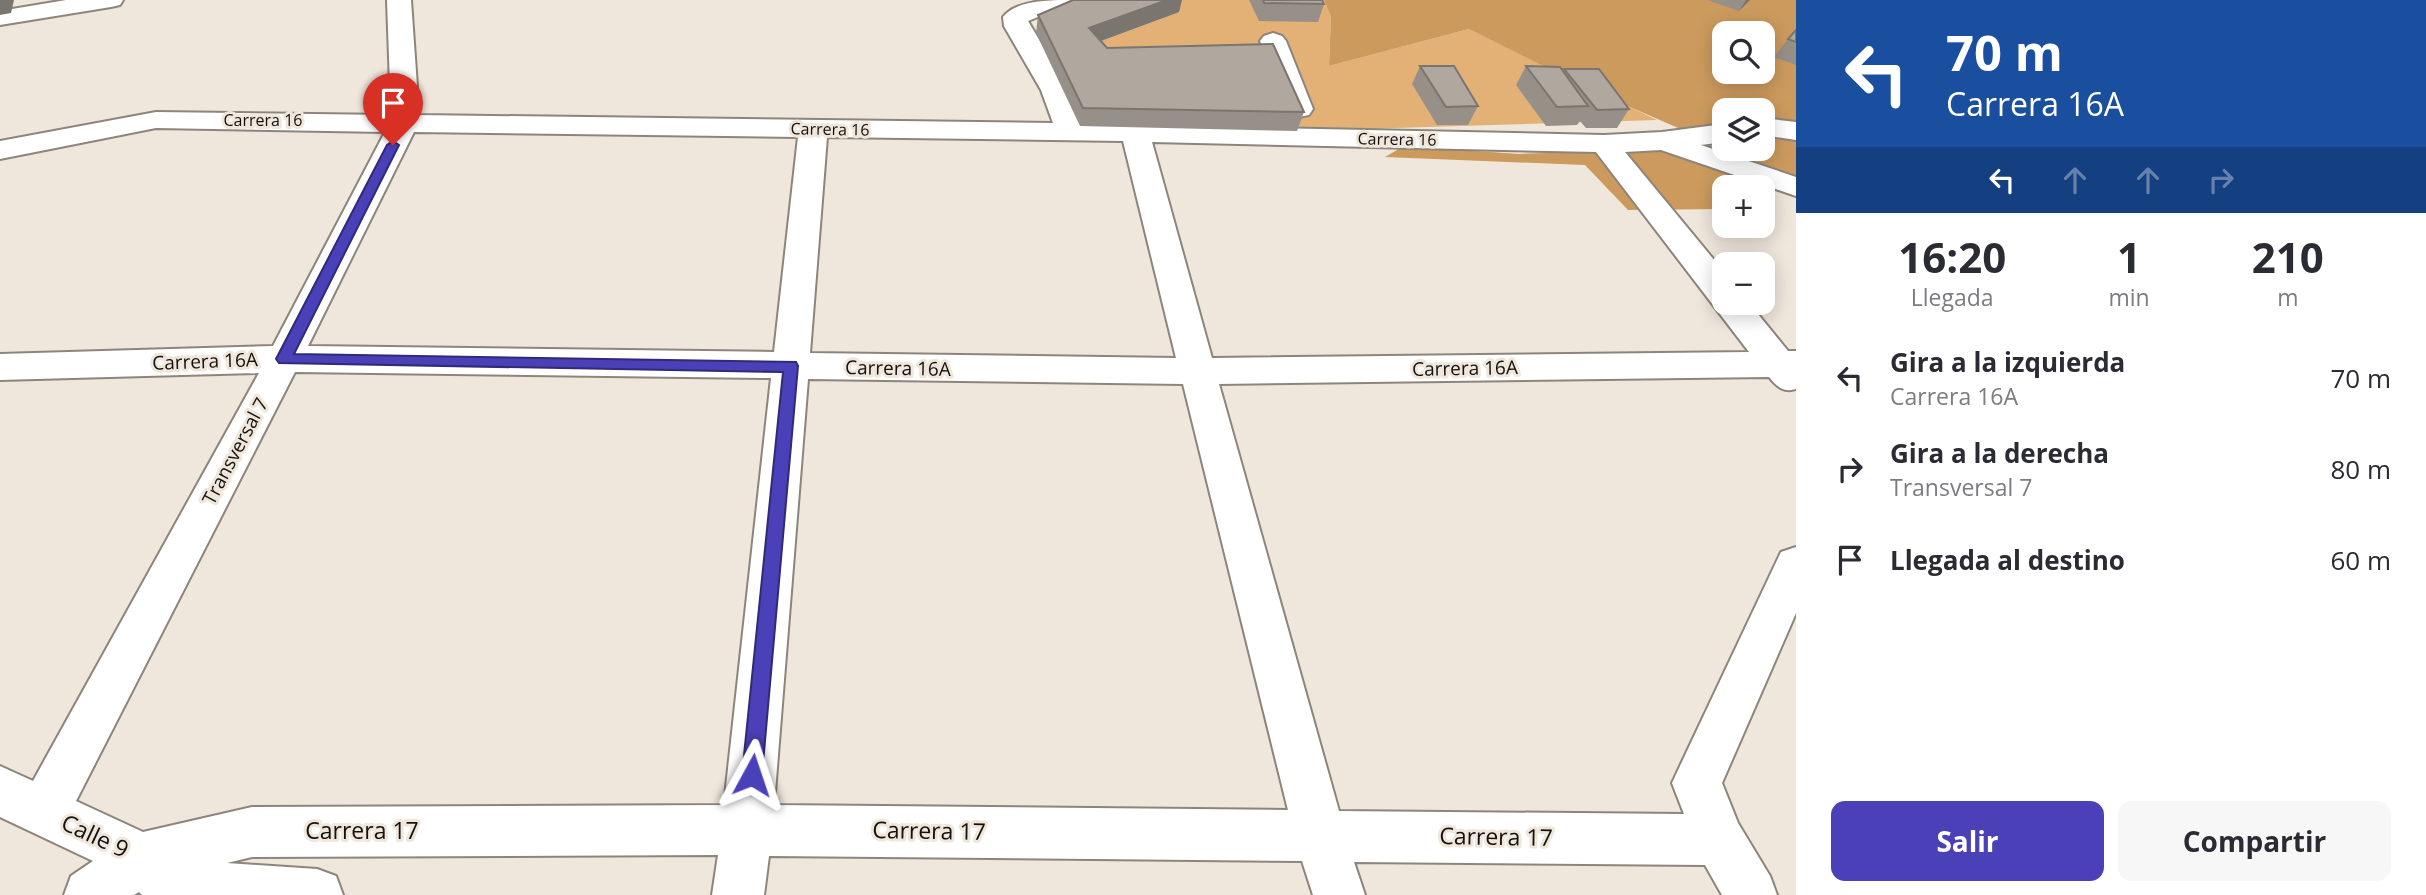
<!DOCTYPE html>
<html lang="es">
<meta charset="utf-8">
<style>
body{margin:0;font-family:"Open Sans",sans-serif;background:#f7f7f7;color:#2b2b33;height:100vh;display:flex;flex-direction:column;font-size:26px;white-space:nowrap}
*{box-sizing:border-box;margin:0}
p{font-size:23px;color:#7c7c81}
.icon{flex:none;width:38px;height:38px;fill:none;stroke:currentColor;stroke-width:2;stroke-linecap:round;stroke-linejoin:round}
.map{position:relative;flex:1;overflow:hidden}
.sheet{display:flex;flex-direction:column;background:#fff;width:630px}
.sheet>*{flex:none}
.top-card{background:#1a4fa0;color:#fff;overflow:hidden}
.buttons{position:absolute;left:1712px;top:21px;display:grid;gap:14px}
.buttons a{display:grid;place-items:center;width:63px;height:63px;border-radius:14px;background:#fff;box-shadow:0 4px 18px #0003;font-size:35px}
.pin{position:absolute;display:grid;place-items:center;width:60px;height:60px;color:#fff;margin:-72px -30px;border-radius:50% 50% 50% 0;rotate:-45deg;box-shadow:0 0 7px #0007}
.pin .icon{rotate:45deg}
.me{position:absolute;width:77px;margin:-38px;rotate:5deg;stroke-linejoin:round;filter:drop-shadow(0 0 5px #0008)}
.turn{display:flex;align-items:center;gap:24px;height:147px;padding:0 35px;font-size:32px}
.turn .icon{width:91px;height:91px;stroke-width:2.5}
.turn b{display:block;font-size:49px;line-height:60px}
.lanes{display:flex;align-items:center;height:66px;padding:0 35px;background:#0003;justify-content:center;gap:35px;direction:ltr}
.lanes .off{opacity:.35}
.eta{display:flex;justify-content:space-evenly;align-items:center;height:119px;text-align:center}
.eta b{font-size:42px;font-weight:700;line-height:49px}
.cta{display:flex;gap:14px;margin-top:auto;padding:14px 35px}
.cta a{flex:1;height:80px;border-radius:14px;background:#4a40b7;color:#fff;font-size:28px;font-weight:700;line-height:80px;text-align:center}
.cta a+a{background:#f7f7f7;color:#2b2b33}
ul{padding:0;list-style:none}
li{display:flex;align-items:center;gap:21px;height:91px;padding:0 35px}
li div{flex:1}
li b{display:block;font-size:26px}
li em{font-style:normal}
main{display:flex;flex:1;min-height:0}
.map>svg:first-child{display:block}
</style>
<main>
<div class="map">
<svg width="1796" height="895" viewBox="0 0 1796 895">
<rect width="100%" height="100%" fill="#efe6dc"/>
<path fill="#e3b175" d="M 1173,0 L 1324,0 L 1331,17 L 1329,66 L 1469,29 L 1657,120 L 1297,131 L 1087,46 L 1179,12 Z"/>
<g fill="#cc9a5d" fill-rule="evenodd">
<path d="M 1324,0 L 1796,0 L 1796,178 L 1726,149 L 1762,149 L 1762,110 L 1724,110 L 1724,148 L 1598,93 L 1469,29 L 1329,66 L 1331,17 ZM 1724,33 L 1762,33 L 1762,72 L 1724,72 Z"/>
<path d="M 1404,146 L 1519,154 L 1627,150 L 1661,146 L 1734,173 L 1738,187 L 1724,187 L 1724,209 L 1628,210 L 1585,165 L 1385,157 Z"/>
</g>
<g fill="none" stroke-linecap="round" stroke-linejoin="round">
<g stroke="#8d857c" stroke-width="4">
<g id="minor">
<path d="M 66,0 L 123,0 L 120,5 L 111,7 L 0,25 L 0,11 Z"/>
<path d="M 387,0 L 411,0 L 419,115 L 1053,123 L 1041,90 L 1004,26 L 1003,17 C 1016,0 1050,0 1071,0 L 1068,5 L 1028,21 L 1069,90 L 1081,124 L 1604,135 L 1662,132 L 1724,124 L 1724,142 L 1701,145 L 1796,177 L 1796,196 L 1661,150 L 1625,152 L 1724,272 L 1724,303 L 1749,303 L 1788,351 L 1796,351 L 1796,389 C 1784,393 1776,386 1769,377 L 1219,384 L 1339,811 L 1684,814 L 1672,783 L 1680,766 L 1781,552 L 1796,547 L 1796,613 L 1722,783 L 1738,823 L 1770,876 L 1777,895 L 1722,895 L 1705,865 L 1354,862 L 1365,895 L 1313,895 L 1302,861 L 769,856 L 764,895 L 712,895 L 718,855 L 252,857 L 227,863 L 317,869 L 336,876 L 343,895 L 142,895 L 139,892 L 134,895 L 64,895 L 71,876 L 93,861 L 0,817 L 0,766 L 33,781 L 259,373 L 0,380 L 0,354 L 273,346 L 385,132 L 156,128 L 0,159 L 0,141 L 156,112 L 391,115 ZM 414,132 L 798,137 L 774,352 L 308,346 ZM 827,137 L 1123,141 L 1176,358 L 810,353 ZM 1152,142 L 1596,152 L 1749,352 L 1212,358 ZM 295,372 L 771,378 L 724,805 L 252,807 L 143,832 L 76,801 ZM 808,379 L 1183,384 L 1288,810 L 774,805 Z"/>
<path d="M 1273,33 L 1282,36 L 1286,41 L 1313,109 L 1309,115 L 1299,117 L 1289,115 L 1285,109 L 1260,41 L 1264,36 Z"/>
<path d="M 1762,118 L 1796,122 L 1796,140 L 1762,135 Z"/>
</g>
</g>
<use href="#minor" fill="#fff" fill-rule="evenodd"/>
</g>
<g fill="#979088">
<path d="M 1249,0 L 1322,0 L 1324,4 L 1318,22 L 1259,21 Z"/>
<path d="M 1707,0 L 1750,0 L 1739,11 Z"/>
<path d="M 1179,12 L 1101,41 L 1107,48 L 1304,112 L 1297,131 L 1080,126 L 1036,33 L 1038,15 Z"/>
<path d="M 1796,30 L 1796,65 L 1774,57 L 1788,39 Z"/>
<path d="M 1420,66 L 1478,106 L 1468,125 L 1437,125 L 1412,84 Z"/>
<path d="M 1526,66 L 1563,71 L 1564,69 L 1629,109 L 1617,128 L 1586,128 L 1580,121 L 1577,125 L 1546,126 L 1516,85 Z"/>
</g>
<g fill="#7b756f">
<path d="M 0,0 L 14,0 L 11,13 L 0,15 Z"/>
<path d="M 1167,0 L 1182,0 L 1179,12 L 1087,46 L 1089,28 Z"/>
<path d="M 1746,0 L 1750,0 L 1739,11 Z"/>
</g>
<g fill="#b0a79e" stroke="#7b756f" stroke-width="2">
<path d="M 1073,0 L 1167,0 L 1089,28 L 1107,48 L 1273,44 L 1304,112 L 1083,108 L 1038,15 Z"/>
<path d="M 1263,0 L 1322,0 L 1324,4 L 1264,3 Z"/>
<path d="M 1796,30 L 1796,42 L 1788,39 Z"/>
<path d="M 1420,66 L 1454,66 L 1478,106 L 1446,107 Z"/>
<path d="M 1526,66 L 1560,67 L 1588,106 L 1557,107 Z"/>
<path d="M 1564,69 L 1599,69 L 1629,109 L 1597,110 Z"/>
</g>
<path fill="#4a40b7" stroke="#302a77" stroke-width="2" d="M 393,141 L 399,145 L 294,354 L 796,362 L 798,366 L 762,775 L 759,782 L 752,785 L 745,782 L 742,775 L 783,372 L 279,363 L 276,359 L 387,145 Z"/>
<g text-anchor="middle" stroke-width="6" stroke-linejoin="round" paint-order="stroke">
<g font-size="16" fill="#15120e" stroke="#efe6dc">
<text x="263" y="126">Carrera 16</text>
<text transform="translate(830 129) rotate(1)" y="6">Carrera 16</text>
<text transform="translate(1397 139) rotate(1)" y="6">Carrera 16</text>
</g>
<g font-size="19" fill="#15120e" stroke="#efe6dc">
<text transform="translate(205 361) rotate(-2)" y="7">Carrera 16A</text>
<text transform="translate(898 368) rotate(1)" y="7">Carrera 16A</text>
<text transform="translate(1465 368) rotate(-1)" y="7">Carrera 16A</text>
<text transform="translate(235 451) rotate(-62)" y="7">Transversal 7</text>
</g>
<g font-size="23" fill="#15120e" stroke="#efe6dc">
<text x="362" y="839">Carrera 17</text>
<text transform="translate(929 831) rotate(1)" y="8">Carrera 17</text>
<text transform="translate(95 836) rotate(25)" y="8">Calle 9</text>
<text transform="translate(1496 837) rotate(1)" y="8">Carrera 17</text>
</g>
</g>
</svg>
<div class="buttons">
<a><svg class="icon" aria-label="search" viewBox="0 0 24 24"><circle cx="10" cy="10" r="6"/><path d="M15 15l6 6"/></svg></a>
<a><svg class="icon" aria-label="layers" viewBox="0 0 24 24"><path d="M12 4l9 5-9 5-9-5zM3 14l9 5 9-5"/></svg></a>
<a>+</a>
<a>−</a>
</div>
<div class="pin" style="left:393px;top:145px;background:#d93025"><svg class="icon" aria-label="arrive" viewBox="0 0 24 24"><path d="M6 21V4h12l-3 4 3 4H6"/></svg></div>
<svg class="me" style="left:752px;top:775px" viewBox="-20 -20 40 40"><path d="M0-17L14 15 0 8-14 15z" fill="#4a40b7" stroke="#fff" stroke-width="4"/></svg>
</div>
<section class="sheet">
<div class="top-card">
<div class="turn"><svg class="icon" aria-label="left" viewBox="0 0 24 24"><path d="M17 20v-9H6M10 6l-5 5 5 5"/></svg><div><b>70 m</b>Carrera 16A</div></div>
<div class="lanes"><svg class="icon" aria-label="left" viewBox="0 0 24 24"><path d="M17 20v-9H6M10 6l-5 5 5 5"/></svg><svg class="icon off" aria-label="ahead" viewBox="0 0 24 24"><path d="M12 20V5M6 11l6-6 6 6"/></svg><svg class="icon off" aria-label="ahead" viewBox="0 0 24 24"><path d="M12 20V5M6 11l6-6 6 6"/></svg><svg class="icon off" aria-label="right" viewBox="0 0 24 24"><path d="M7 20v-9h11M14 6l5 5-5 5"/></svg></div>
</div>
<div class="eta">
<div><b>16:20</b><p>Llegada</p></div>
<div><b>1</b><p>min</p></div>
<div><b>210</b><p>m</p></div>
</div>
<ul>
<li><svg class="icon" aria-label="left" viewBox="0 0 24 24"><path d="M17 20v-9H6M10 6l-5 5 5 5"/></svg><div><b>Gira a la izquierda</b><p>Carrera 16A</p></div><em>70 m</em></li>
<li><svg class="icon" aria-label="right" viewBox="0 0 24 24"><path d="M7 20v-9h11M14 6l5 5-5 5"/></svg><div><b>Gira a la derecha</b><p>Transversal 7</p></div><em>80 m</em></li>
<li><svg class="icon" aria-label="arrive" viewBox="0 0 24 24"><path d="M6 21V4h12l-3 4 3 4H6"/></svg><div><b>Llegada al destino</b></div><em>60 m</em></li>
</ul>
<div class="cta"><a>Salir</a><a>Compartir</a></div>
</section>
</main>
